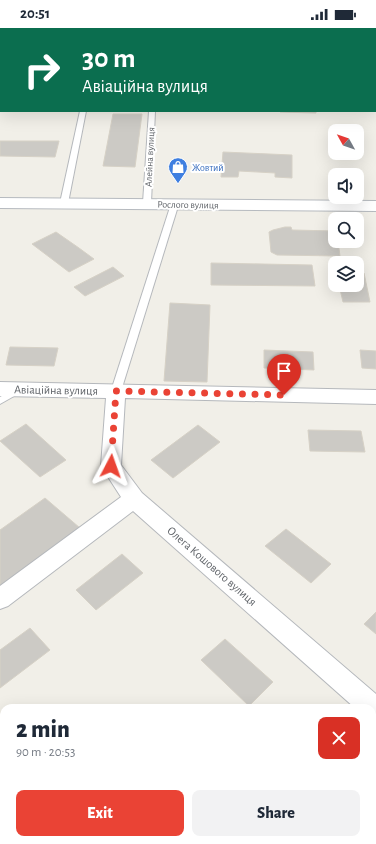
<!DOCTYPE html>
<meta charset="utf-8">
<style>
body{margin:0;font-family:"Alegreya Sans",sans-serif;background:#f2f2f3;color:#1f2937;height:100vh;display:flex;flex-direction:column;font-size:15px;white-space:nowrap}
*{box-sizing:border-box;margin:0}
p{font-size:13px;color:#747a83}
.icon{flex:none;width:22px;height:22px;fill:none;stroke:currentColor;stroke-width:2;stroke-linecap:round;stroke-linejoin:round}
.map{position:relative;flex:1;overflow:hidden}
.sheet{position:absolute;left:0px;top:676px;width:376px;height:140px;display:flex;flex-direction:column;background:#fff;border-radius:12px 12px 0 0;box-shadow:0 4px 16px #0002}
.sheet>*{flex:none}
.banner{position:absolute;left:0px;top:0px;width:376px;height:84px;box-shadow:0 4px 16px #0002;background:#0b6e4f;color:#fff;overflow:hidden}
.needle{width:26px;rotate:310deg}
.tools{position:absolute;left:328px;top:96px;display:grid;gap:8px}
.tools a{display:grid;place-items:center;width:36px;height:36px;border-radius:8px;background:#fff;box-shadow:0 4px 16px #0002;font-size:20px}
.pin{position:absolute;display:grid;place-items:center;width:34px;height:34px;color:#fff;margin:-41px -17px;border-radius:50% 50% 50% 0;rotate:-45deg;box-shadow:0 0 4px #0007}
.pin .icon{rotate:45deg}
.me{position:absolute;width:44px;margin:-22px;rotate:4deg;stroke-linejoin:round;filter:drop-shadow(0 0 3px #0008)}
.turn{display:flex;align-items:center;gap:14px;height:84px;padding:0 16px;font-size:18px}
.turn .icon{width:52px;height:52px;stroke-width:2.5}
.turn b{display:block;font-size:28px;line-height:34px}
.round{display:grid;place-items:center;flex:none;width:42px;height:42px;border-radius:8px;background:#f2f2f3}
.headline{display:flex;align-items:center;justify-content:space-between;height:68px;padding:0 16px}
h1{font-size:24px;font-weight:800;line-height:30px}
.primary-button{display:flex;gap:8px;margin-top:auto;padding:8px 16px}
.primary-button a{flex:1;height:46px;border-radius:8px;background:#ea4335;color:#fff;font-size:16px;font-weight:800;line-height:46px;text-align:center}
.primary-button a+a{background:#f2f2f3;color:#1f2937}
.status{display:flex;justify-content:space-between;align-items:center;height:28px;padding:0 20px;background:#fff;direction:ltr}
.status svg{height:11px;fill:currentColor}
.map>svg:first-child{display:block}
</style>
<div class="status"><b>20:51</b><svg viewBox="0 0 49 12"><path d="M0 12V9h3v3zM5 12V6h3v6zM10 12V3h3v9zM15 12V0h3v12zM26 1h20v11H26zM47 4h2v5h-2z"/></svg></div>
<div class="map">
<svg width="376" height="816" viewBox="0 0 376 816">
<rect width="100%" height="100%" fill="#f1efe8"/>
<g fill="#cccac5" stroke="#d6d1c6">
<path d="M 280,83 L 316,83 L 316,85 L 280,84 Z"/>
<path d="M 113,86 L 142,86 L 135,139 L 103,138 Z"/>
<path d="M 0,113 L 59,113 L 55,129 L 0,128 Z"/>
<path d="M 223,124 L 292,127 L 292,150 L 275,149 L 275,145 L 239,143 L 238,149 L 221,149 Z"/>
<path d="M 285,199 L 291,199 L 292,202 L 335,203 L 335,213 L 338,213 L 340,228 L 277,227 L 271,224 L 269,204 L 273,202 Z"/>
<path d="M 56,204 L 79,220 L 94,231 L 69,244 L 32,216 Z"/>
<path d="M 211,235 L 312,237 L 315,258 L 211,257 Z"/>
<path d="M 113,239 L 124,248 L 85,268 L 74,259 Z"/>
<path d="M 357,245 L 364,245 L 370,274 L 343,274 L 339,257 L 357,257 Z"/>
<path d="M 170,275 L 210,277 L 207,354 L 164,353 Z"/>
<path d="M 10,319 L 58,320 L 54,338 L 6,337 Z"/>
<path d="M 264,322 L 313,324 L 314,342 L 264,340 Z"/>
<path d="M 360,322 L 376,323 L 376,341 L 362,340 Z"/>
<path d="M 26,396 L 66,432 L 40,449 L 0,413 Z"/>
<path d="M 198,397 L 220,414 L 173,450 L 151,432 Z"/>
<path d="M 308,402 L 361,403 L 365,424 L 310,423 Z"/>
<path d="M 45,470 L 80,500 L 0,560 L 0,502 Z"/>
<path d="M 286,501 L 331,536 L 311,555 L 265,518 Z"/>
<path d="M 122,526 L 143,545 L 96,582 L 76,562 Z"/>
<path d="M 376,584 L 376,606 L 364,596 Z"/>
<path d="M 30,600 L 50,622 L 0,660 L 0,622 Z"/>
<path d="M 225,611 L 273,654 L 249,678 L 201,632 Z"/>
<path d="M 55,812 L 75,812 L 79,816 L 51,816 Z"/>
</g>
<g fill="none" stroke-linecap="round" stroke-linejoin="round">
<g stroke="#b5b8bc" stroke-width="2">
<g id="lane">
<path d="M 80,83 L 86,83 L 68,175 L 64,177 L 60,175 Z"/>
<path d="M 149,83 L 155,83 L 151,175 L 147,177 L 143,175 Z"/>
<path d="M 172,173 L 175,173 L 179,175 L 121,363 L 119,365 L 113,365 L 111,363 Z"/>
<path d="M 20,358 L 23,359 L 25,361 L 23,363 L 0,376 L 0,369 Z"/>
<path d="M 376,740 L 376,757 L 372,759 L 372,742 Z"/>
<path d="M 160,812 L 176,812 L 178,816 L 162,816 Z"/>
<path d="M 314,812 L 329,812 L 327,816 L 312,816 Z"/>
</g>
</g>
<g stroke="#b5b8bc" stroke-width="2">
<g id="street">
<rect x="375" y="57" width="1" height="8"/>
<path d="M 0,354 L 376,362 L 376,376 L 125,370 L 121,437 L 142,465 L 376,666 L 376,694 L 372,693 L 372,680 L 355,680 L 133,483 L 8,578 L 0,581 L 0,558 L 121,469 L 101,438 L 106,370 L 0,368 Z"/>
</g>
</g>
<g stroke="#b6babf" stroke-width="2">
<path id="secondary" d="M 0,170 L 376,173 L 376,183 L 0,180 Z"/>
</g>
<use href="#lane" fill="#fff" fill-rule="evenodd"/>
<use href="#street" fill="#fff" fill-rule="evenodd"/>
<use href="#secondary" fill="#fff" fill-rule="evenodd"/>
</g>
<g fill="none" stroke-linecap="round" stroke-linejoin="round">
<path stroke="#ea4335" stroke-width="7" stroke-dasharray="0 12.6" d="M 111,438 L 116,363 L 284,367"/>
</g>
<defs>
<g id="shop-pin" transform="scale(1)"><path d="M0 17L-7.5 6A9.5 9.5 0 1 1 7.5 6Z" fill="#3f7fe0" stroke="#fff"/><path d="M-5-2.5h2.3a2.7 3.5 0 0 1 5.4 0H5L5.5 6h-11ZM-1.5-2.5h3a1.5 2.3 0 0 0-3 0Z" fill="#fff"/></g>
</defs>
<g fill-rule="evenodd">
<use href="#shop-pin" x="178" y="139"/>
</g>
<g text-anchor="middle" stroke-width="4" stroke-linejoin="round" paint-order="stroke">
<g font-size="10" fill="#5f6368" stroke="#fff">
<text transform="translate(149 129) rotate(-87)" y="4">Алейна вулиця</text>
<text transform="translate(188 176) rotate(1)" y="4">Рослого вулиця</text>
</g>
<g font-size="10" fill="#366cbe" stroke="#fff" text-anchor="start">
<text x="192" y="143">Жовтий</text>
</g>
<g font-size="12" fill="#5f6368" stroke="#fff">
<text transform="translate(56 362) rotate(1)" y="4">Авіаційна вулиця</text>
<text transform="translate(212 538) rotate(41)" y="4">Олега Кошового вулиця</text>
</g>
</g>
</svg>
<div class="tools">
<a><svg class="needle" viewBox="-14 -14 28 28"><path d="M0-13l5 13h-10z" fill="#e53935"/><path d="M0 13l5-13h-10z" fill="#747a83"/></svg></a>
<a><svg class="icon" aria-label="sound" viewBox="0 0 24 24"><path d="M4 9h4l5-4v14l-5-4H4zM17 9q2 3 0 6"/></svg></a>
<a><svg class="icon" aria-label="search" viewBox="0 0 24 24"><circle cx="10" cy="10" r="6"/><path d="M15 15l6 6"/></svg></a>
<a><svg class="icon" aria-label="layers" viewBox="0 0 24 24"><path d="M12 4l9 5-9 5-9-5zM3 14l9 5 9-5"/></svg></a>
</div>
<div class="pin" style="left:284px;top:367px;background:#d93025"><svg class="icon" aria-label="arrive" viewBox="0 0 24 24"><path d="M6 21V4h12l-3 4 3 4H6"/></svg></div>
<svg class="me" style="left:111px;top:438px" viewBox="-20 -20 40 40"><path d="M0-17L14 15 0 8-14 15z" fill="#ea4335" stroke="#fff" stroke-width="4"/></svg>
<div class="banner">
<div class="turn"><svg class="icon" aria-label="right" viewBox="0 0 24 24"><path d="M7 20v-9h11M14 6l5 5-5 5"/></svg><div><b>30 m</b>Авіаційна вулиця</div></div>
</div>
<section class="sheet">
<div class="headline"><div><h1>2 min</h1><p>90 m · 20:53</p></div><a class="round" style="background:#d93025;color:#fff"><svg class="icon" aria-label="close" viewBox="0 0 24 24"><path d="M6 6l12 12M18 6L6 18"/></svg></a></div>
<div class="primary-button"><a>Exit</a><a>Share</a></div>
</section>
</div>
